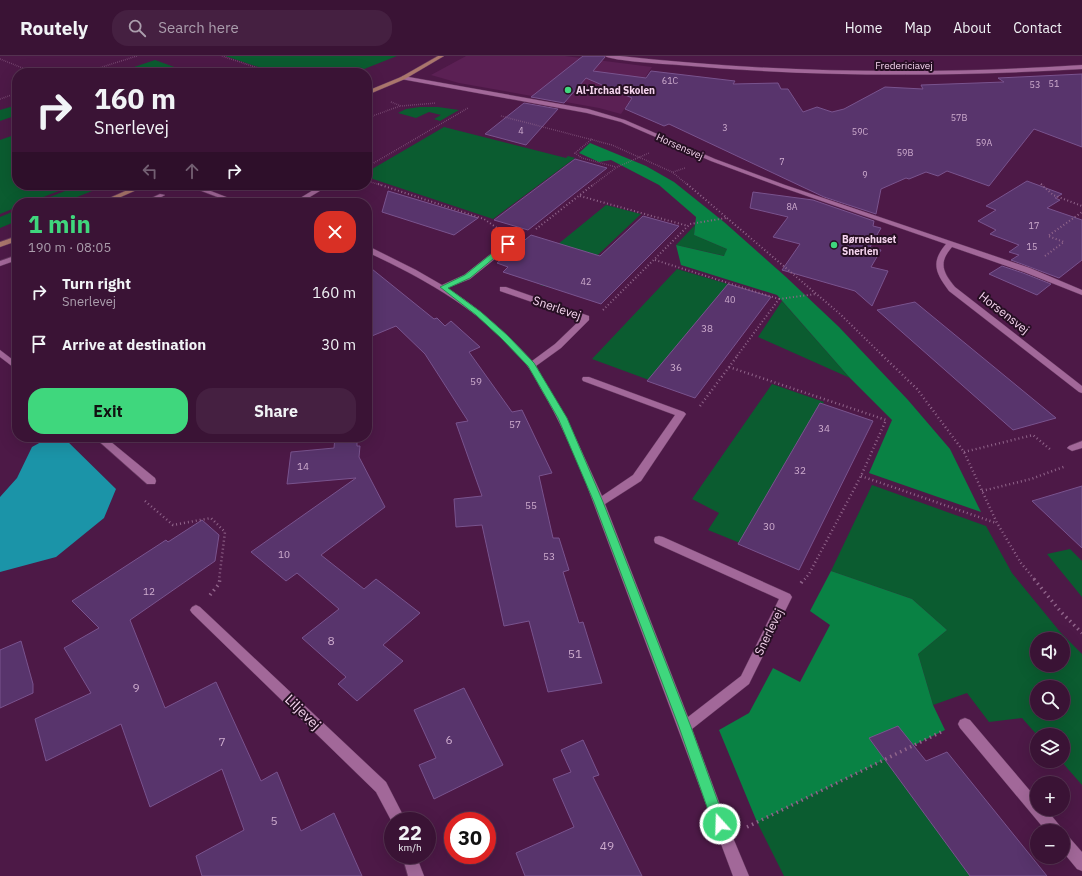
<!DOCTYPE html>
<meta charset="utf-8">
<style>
body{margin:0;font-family:"IBM Plex Sans",sans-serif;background:#452041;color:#f1f3f6;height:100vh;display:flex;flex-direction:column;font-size:15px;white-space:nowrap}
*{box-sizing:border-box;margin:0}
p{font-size:13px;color:#ab9ead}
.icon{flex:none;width:22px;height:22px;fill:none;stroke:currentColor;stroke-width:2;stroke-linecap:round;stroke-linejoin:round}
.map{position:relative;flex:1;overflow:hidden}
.sheet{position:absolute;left:12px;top:142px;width:360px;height:244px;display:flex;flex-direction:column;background:#3a1335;border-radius:16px;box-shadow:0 4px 16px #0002,0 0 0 1px #543250}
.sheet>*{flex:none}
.top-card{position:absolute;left:12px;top:12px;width:360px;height:122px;border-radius:16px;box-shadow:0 4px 16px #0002,0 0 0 1px #543250;background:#3a1335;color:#f1f3f6;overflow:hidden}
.buttons{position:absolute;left:1030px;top:576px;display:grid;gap:8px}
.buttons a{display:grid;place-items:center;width:40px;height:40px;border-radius:50%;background:#3a1335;box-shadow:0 4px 16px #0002,0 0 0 1px #543250;font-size:20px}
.speed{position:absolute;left:384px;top:756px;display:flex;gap:8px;font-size:20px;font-weight:700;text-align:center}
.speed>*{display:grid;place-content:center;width:52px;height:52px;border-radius:50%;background:#3a1335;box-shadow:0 4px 16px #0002,0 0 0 1px #543250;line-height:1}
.speed small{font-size:10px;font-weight:400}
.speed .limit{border:6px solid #d22;background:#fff;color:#111}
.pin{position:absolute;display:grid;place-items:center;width:34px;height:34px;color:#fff;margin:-17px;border-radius:8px;box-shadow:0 2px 6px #0006}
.me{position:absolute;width:44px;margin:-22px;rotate:340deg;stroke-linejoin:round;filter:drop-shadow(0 0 3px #0008)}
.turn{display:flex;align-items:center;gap:14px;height:84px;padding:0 16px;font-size:18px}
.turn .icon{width:52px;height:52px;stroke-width:2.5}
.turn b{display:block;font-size:28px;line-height:34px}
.lanes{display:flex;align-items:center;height:38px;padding:0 16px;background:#0003;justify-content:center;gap:20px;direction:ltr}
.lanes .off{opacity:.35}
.round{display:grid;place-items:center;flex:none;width:42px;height:42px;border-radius:16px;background:#452041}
.head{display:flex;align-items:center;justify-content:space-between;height:68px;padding:0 16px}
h1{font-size:24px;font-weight:700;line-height:30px;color:#3fd77d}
.action{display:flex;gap:8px;margin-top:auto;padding:8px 16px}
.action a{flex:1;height:46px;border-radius:16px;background:#3fd77d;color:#111;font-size:16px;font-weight:700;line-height:46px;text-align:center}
.action a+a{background:#452041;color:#f1f3f6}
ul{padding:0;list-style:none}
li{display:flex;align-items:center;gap:12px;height:52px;padding:0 16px}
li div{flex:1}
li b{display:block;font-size:15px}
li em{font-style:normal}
header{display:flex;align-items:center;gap:24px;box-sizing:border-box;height:56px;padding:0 20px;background:#3a1335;border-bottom:1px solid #543250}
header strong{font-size:19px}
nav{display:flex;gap:22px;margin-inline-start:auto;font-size:14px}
.search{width:280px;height:36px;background:#452041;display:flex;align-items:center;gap:10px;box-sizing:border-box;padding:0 14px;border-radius:16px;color:#ab9ead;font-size:15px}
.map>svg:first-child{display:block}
</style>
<header>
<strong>Routely</strong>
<div class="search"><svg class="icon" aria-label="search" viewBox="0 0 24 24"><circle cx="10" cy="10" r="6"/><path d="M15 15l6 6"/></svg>Search here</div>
<nav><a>Home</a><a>Map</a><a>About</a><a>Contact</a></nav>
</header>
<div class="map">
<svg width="1082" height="820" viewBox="0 0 1082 820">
<rect width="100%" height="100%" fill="#4d1947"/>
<path fill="#5b2054" d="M 466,0 L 565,0 L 652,11 L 621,58 L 599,52 L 459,27 L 431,19 Z"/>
<g fill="#0b5c30" fill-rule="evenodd">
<path d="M 225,0 L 397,0 L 354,17 L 277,17 Z"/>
<path d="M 155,4 L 177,12 L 220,13 L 239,17 L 116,17 Z"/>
<path d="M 17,49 L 17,59 L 0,65 L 0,54 Z"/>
<path d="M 420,51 L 438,51 L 459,54 L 440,65 L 434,63 L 441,59 L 429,56 L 416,62 L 398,57 L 406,53 Z"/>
<path d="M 444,71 L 566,102 L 568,100 L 575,102 L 493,163 L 367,121 L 367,116 Z"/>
<path d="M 17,78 L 17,129 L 74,129 L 28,147 L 17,147 L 17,151 L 0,158 L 0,84 Z"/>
<path d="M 80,129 L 107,129 L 62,147 L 35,147 Z"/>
<path d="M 606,149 L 641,158 L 561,234 L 540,229 L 551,220 L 530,211 Z"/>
<path d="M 17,154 L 17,165 L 0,172 L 0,161 Z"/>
<path d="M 695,169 L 694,179 L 727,193 L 725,200 L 676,189 Z"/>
<path d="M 677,213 L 728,228 L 649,324 L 592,303 Z"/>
<path d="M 782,245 L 850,322 L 758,281 Z"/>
<path d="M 772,328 L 824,346 L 745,489 L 708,474 L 719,457 L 692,443 Z"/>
<path d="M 872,429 L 986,470 L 1012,517 L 1061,577 L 1082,598 L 1082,729 L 1061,705 L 1063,705 L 1063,679 L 1037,679 L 1022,662 L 989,666 L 967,637 L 933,649 L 918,598 L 947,574 L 912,543 L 831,515 ZM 1037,583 L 1063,583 L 1063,609 L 1037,609 ZM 1037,631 L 1063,631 L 1063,657 L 1037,657 Z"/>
<path d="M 1070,493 L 1082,505 L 1082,541 L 1047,498 Z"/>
<path d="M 886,703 L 972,820 L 784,820 L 757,766 Z"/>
</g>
<g fill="#098244">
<path d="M 590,87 L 646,110 L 674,126 L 724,166 L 786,221 L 839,271 L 908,344 L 950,393 L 981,456 L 869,417 L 892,364 L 850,322 L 777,239 L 681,209 L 676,189 L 724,200 L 727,193 L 694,179 L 696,161 L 659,129 L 611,104 L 599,106 L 579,97 Z"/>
<path d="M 831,515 L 912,543 L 947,574 L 918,598 L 933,649 L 945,674 L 757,766 L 719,674 L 749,657 L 773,612 L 800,626 L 830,569 L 810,555 Z"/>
</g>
<path fill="#1b94a8" d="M 50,381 L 63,381 L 116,433 L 104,462 L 56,501 L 0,516 L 0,441 L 17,422 L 32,391 Z"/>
<g fill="#58346c" stroke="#79538e">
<path d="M 583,0 L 604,0 L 605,1 L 593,15 L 646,22 L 651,15 L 735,25 L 733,28 L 778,27 L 781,33 L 788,33 L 803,56 L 817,51 L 832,56 L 844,53 L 885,31 L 923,33 L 921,29 L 1004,26 L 998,22 L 1082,18 L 1082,91 L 1034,73 L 989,130 L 947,115 L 938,120 L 926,116 L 909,123 L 906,122 L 881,133 L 876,158 L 824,141 L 669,68 L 664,70 L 625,53 L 632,42 L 586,22 L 564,47 L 531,41 Z"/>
<path d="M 524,47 L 558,53 L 526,89 L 485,78 Z"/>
<path d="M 575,103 L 607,112 L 528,174 L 494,164 Z"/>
<path d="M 1027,125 L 1062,138 L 1055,142 L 1060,144 L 1047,152 L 1082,164 L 1082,204 L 1059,222 L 1011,204 L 1019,199 L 1009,196 L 1019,189 L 990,178 L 996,174 L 978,165 L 996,154 L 986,150 Z"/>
<path d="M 388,135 L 478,162 L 454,179 L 382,156 Z"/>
<path d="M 753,136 L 813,144 L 874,165 L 873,170 L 881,172 L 870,191 L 881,194 L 871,211 L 888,215 L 872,250 L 855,235 L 782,214 L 800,188 L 773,181 L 788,161 L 750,152 Z"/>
<path d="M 643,160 L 679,170 L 601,248 L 503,216 L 508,211 L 497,207 L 531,179 L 600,200 Z"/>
<path d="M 367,209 L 434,263 L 437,262 L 445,270 L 451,265 L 480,291 L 469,296 L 512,356 L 522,354 L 552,417 L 539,420 L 553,482 L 559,482 L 569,514 L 563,516 L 579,567 L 583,566 L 602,627 L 548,636 L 529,565 L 504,570 L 482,469 L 456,471 L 454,443 L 482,440 L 456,367 L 468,365 L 425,298 L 396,270 L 367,282 Z"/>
<path d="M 1002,210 L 1023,217 L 1051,228 L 1037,239 L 989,218 Z"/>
<path d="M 728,228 L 771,241 L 695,342 L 647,325 Z"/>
<path d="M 915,246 L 1056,362 L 1013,374 L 877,254 Z"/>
<path d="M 820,347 L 873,365 L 799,514 L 738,488 Z"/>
<path d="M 335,381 L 357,381 L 357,390 L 360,390 L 359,401 L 385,451 L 321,499 L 364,533 L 376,523 L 420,557 L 383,589 L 403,605 L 357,645 L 338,628 L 346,621 L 302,582 L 339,553 L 297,517 L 286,525 L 251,496 L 356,422 L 287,428 L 291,396 L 334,392 Z"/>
<path d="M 1082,430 L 1082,492 L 1032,445 Z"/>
<path d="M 202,464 L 219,479 L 215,505 L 130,564 L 165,652 L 216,626 L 261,725 L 277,716 L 301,775 L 334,757 L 362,820 L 202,820 L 196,800 L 244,774 L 222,713 L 150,751 L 121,668 L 46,705 L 35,663 L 91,637 L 64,592 L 99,572 L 72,545 L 166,484 L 168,486 Z"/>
<path d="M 21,585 L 33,628 L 33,637 L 0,652 L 0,594 Z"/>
<path d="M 464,632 L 503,709 L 434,743 L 419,709 L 436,702 L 414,654 Z"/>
<path d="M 898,670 L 926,705 L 947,696 L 1047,820 L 970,820 L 869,682 Z"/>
<path d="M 583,684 L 599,719 L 593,721 L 642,820 L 525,820 L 516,797 L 574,771 L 553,723 L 571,716 L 561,694 Z"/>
</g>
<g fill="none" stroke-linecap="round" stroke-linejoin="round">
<g stroke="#64375e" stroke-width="1">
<g id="minor">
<path d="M 605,0 L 620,0 C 774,17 927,19 1082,9 L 1082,13 C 947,21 814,21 679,9 C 666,8 612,5 605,0 Z"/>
<path d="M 403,20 L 588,53 L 625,64 L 715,103 L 785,129 L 1030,212 L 1082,234 L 1082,239 L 1024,216 L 952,191 C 938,207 943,216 955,231 L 1082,330 L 1082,337 L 1079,336 L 949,235 C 936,217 930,207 946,188 L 781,131 L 711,105 L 621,66 L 587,57 L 401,23 L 400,22 Z"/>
<path d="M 186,129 L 195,129 L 242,147 L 233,147 Z"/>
<path d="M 305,129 L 314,129 L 323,133 L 300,147 L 292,147 L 315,133 Z"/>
<path d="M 160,138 L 165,139 L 150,147 L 141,147 Z"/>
<path d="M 515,179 L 521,179 L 522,181 L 470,223 L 447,232 C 479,252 506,277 532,305 L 555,288 L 581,263 L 500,235 L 500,231 L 506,231 L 589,260 L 589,264 L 561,292 L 536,310 L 571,372 L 602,440 L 633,419 L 675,359 L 583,325 L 582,323 L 583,321 L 589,321 L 684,356 L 686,358 L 641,425 L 605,448 L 688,661 L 741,620 L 779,543 L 655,487 L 654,484 L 655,481 L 659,480 L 663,481 L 790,538 L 792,541 L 749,628 L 692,673 L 726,765 L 749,820 L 733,820 L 586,427 C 573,395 559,363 541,333 C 537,326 534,319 529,312 C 488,258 427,224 367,196 L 367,191 L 370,191 L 416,214 L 442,229 L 464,219 Z"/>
<path d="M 17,199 L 17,204 L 0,210 L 0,205 Z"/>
<path d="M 0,294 L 17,307 L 17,314 L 0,301 Z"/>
<path d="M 94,381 L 105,381 L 155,422 L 156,425 L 155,428 L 147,428 Z"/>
<path d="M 1082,385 L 1082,392 L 1072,395 L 1067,392 L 1069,390 Z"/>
<path d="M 196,549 L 200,551 L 386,726 L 406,765 L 393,765 L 393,768 L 376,736 L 192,557 L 190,554 L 192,551 Z"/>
<path d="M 965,662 L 970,664 L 1037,743 L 1037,753 L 1046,753 L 1060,770 L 1062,775 L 1046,775 L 960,672 L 958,668 L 960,664 Z"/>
<path d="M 1063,778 L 1068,780 L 1082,796 L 1082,815 L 1077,813 L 1063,796 Z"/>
<path d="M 402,799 L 416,799 L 424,820 L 408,820 Z"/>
</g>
</g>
<g stroke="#64375e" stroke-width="1">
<g id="secondary">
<path d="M 438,0 L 444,0 L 405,23 L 367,39 L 367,35 L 401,21 Z"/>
<path d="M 139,129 L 148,129 L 107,147 L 98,147 Z"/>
<path d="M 17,180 L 17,185 L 0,191 L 0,186 Z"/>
</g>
</g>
<g stroke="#91658b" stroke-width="1.5" stroke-dasharray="0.5 1.5" stroke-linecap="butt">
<path d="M 222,0 L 273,17"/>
<path d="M 0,3 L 35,17"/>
<path d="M 83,17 L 137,0"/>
<path d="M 0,43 L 17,37"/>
<path d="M 391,46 L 401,50 L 436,47"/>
<path d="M 501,60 L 612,89 L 672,116 L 688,129"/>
<path d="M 367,62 L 400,50"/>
<path d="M 592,83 L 575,97 L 582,102 L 616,111"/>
<path d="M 367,111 L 468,52"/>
<path d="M 673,116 L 685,112"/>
<path d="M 367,125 L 381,129"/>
<path d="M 1041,128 L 1043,129"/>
<path d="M 593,129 L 617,111 L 649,97"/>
</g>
<g stroke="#91658b" stroke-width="2" stroke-dasharray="1 2.5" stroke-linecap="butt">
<path d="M 378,128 L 484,163 L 497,172"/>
<path d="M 687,128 L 840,258 L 883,300"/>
<path d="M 1041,128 L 1053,139 L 1082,150"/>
<path d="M 580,140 L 688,170"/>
<path d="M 536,173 L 594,128"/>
<path d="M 1045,200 L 1064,186 L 1048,180 L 1082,156"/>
<path d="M 655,204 L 779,243 L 737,300"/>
<path d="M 779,243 L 816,238"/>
<path d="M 603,254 L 690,168 L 726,162"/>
</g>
<g stroke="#91658b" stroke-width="2.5" stroke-dasharray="1 3" stroke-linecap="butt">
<path d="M 882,299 L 917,333 L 964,396 L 997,467 L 1021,507 L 1035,524"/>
<path d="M 729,311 L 886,364 L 861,420 L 809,518 L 804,524"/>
<path d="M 700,350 L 738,299"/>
<path d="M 964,396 L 1033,379 L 1051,394"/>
<path d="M 861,420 L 996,467"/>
<path d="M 982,435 L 1031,423 L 1066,410"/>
<path d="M 145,445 L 173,469 L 211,462 L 225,476 L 219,524"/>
</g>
<g stroke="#91658b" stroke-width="3.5" stroke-dasharray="1.5 4" stroke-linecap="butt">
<path d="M 1034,523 L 1061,556 L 1082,577"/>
<path d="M 801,527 L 804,523"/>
<path d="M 210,539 L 219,528 L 220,523"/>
<path d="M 747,771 L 943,675"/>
</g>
<use href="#minor" fill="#a26899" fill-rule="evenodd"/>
<use href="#secondary" fill="#aa766c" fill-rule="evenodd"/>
</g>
<path fill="#3fd77d" stroke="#298c51" d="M 505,187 L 511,188 L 470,222 L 448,232 L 481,256 L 507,279 L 534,307 L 567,362 L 603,446 L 691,671 L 726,768 L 724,773 L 720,774 L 715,773 L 713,768 L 679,671 L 594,446 L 558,362 L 528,310 L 501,282 L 476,259 L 440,231 L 465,219 Z"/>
<g fill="#3fd77d" stroke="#260f23" stroke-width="1.5">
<circle cx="568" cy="34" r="4"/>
<circle cx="834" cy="189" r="4"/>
</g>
<g text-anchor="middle" stroke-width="4" stroke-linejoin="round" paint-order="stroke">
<g font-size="9" fill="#ceacce">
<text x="670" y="28">61C</text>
<text x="1054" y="31">51</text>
<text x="1035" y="32">53</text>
<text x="959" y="65">57B</text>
<text x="725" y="75">3</text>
<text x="521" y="78">4</text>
<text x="860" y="79">59C</text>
<text x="984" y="90">59A</text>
<text x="905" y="100">59B</text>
<text x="782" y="109">7</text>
<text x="865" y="122">9</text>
<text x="792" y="154">8A</text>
<text x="1034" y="173">17</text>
<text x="1032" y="194">15</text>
<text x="586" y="229">42</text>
<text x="730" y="247">40</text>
</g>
<g font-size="10" fill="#f5d4ee" stroke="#260f23">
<text x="904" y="13">Fredericiavej</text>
<text transform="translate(680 90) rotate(24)" y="4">Horsensvej</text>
</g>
<g font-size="10" font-weight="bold" fill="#f5d4ee" stroke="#260f23" text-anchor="start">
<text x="576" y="38">Al-Irchad Skolen</text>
<text x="842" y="187">Børnehuset<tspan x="842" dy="12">Snerlen</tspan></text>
</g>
<g font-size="10" fill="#ceacce">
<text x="707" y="276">38</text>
<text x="676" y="315">36</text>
<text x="476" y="329">59</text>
<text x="515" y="372">57</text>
<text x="824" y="376">34</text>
<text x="303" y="414">14</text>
<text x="800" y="418">32</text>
<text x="531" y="453">55</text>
<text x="769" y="474">30</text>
<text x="284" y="502">10</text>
<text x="549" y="504">53</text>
<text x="149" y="539">12</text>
</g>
<g font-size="12" fill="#f5d4ee" stroke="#260f23">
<text transform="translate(557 252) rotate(19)" y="4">Snerlevej</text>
<text transform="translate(1004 257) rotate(38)" y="4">Horsensvej</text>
<text transform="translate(769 576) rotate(-64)" y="4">Snerlevej</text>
</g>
<g font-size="12" fill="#ceacce">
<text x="331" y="589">8</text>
<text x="575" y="602">51</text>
<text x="136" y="636">9</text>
<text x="449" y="688">6</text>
<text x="222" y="690">7</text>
<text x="274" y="769">5</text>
<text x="607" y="794">49</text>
</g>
<g font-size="14" fill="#f5d4ee" stroke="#260f23">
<text transform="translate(303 656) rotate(44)" y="5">Liljevej</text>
</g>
</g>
</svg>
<div class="buttons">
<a><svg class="icon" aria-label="sound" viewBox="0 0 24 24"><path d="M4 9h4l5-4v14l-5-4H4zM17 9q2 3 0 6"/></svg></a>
<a><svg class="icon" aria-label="search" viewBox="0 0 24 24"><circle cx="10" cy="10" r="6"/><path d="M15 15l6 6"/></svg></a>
<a><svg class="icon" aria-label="layers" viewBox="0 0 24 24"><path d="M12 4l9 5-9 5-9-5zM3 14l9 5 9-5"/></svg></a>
<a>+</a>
<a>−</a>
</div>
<div class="speed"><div>22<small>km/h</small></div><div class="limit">30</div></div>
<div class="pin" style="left:508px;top:188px;background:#d93025"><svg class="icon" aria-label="arrive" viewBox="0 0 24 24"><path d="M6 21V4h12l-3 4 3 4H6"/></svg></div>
<svg class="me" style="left:720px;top:768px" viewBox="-20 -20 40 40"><circle r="17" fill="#3fd77d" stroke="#fff" stroke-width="3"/><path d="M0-11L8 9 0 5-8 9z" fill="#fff"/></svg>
<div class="top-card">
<div class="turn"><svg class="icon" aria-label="right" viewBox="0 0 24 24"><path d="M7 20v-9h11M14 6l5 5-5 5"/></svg><div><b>160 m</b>Snerlevej</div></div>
<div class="lanes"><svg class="icon off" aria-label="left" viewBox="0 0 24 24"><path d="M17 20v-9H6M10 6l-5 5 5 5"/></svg><svg class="icon off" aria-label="ahead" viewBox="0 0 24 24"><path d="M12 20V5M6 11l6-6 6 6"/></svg><svg class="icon" aria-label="right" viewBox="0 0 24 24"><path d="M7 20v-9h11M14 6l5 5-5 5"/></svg></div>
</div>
<section class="sheet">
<div class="head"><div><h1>1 min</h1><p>190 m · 08:05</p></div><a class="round" style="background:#d93025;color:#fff"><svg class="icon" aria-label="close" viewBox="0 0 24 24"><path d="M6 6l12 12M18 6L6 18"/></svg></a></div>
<ul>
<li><svg class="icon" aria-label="right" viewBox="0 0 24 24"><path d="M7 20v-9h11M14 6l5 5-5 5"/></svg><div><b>Turn right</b><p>Snerlevej</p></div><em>160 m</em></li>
<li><svg class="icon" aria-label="arrive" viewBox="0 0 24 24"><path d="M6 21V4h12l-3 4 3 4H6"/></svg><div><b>Arrive at destination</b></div><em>30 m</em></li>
</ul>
<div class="action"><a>Exit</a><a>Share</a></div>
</section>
</div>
